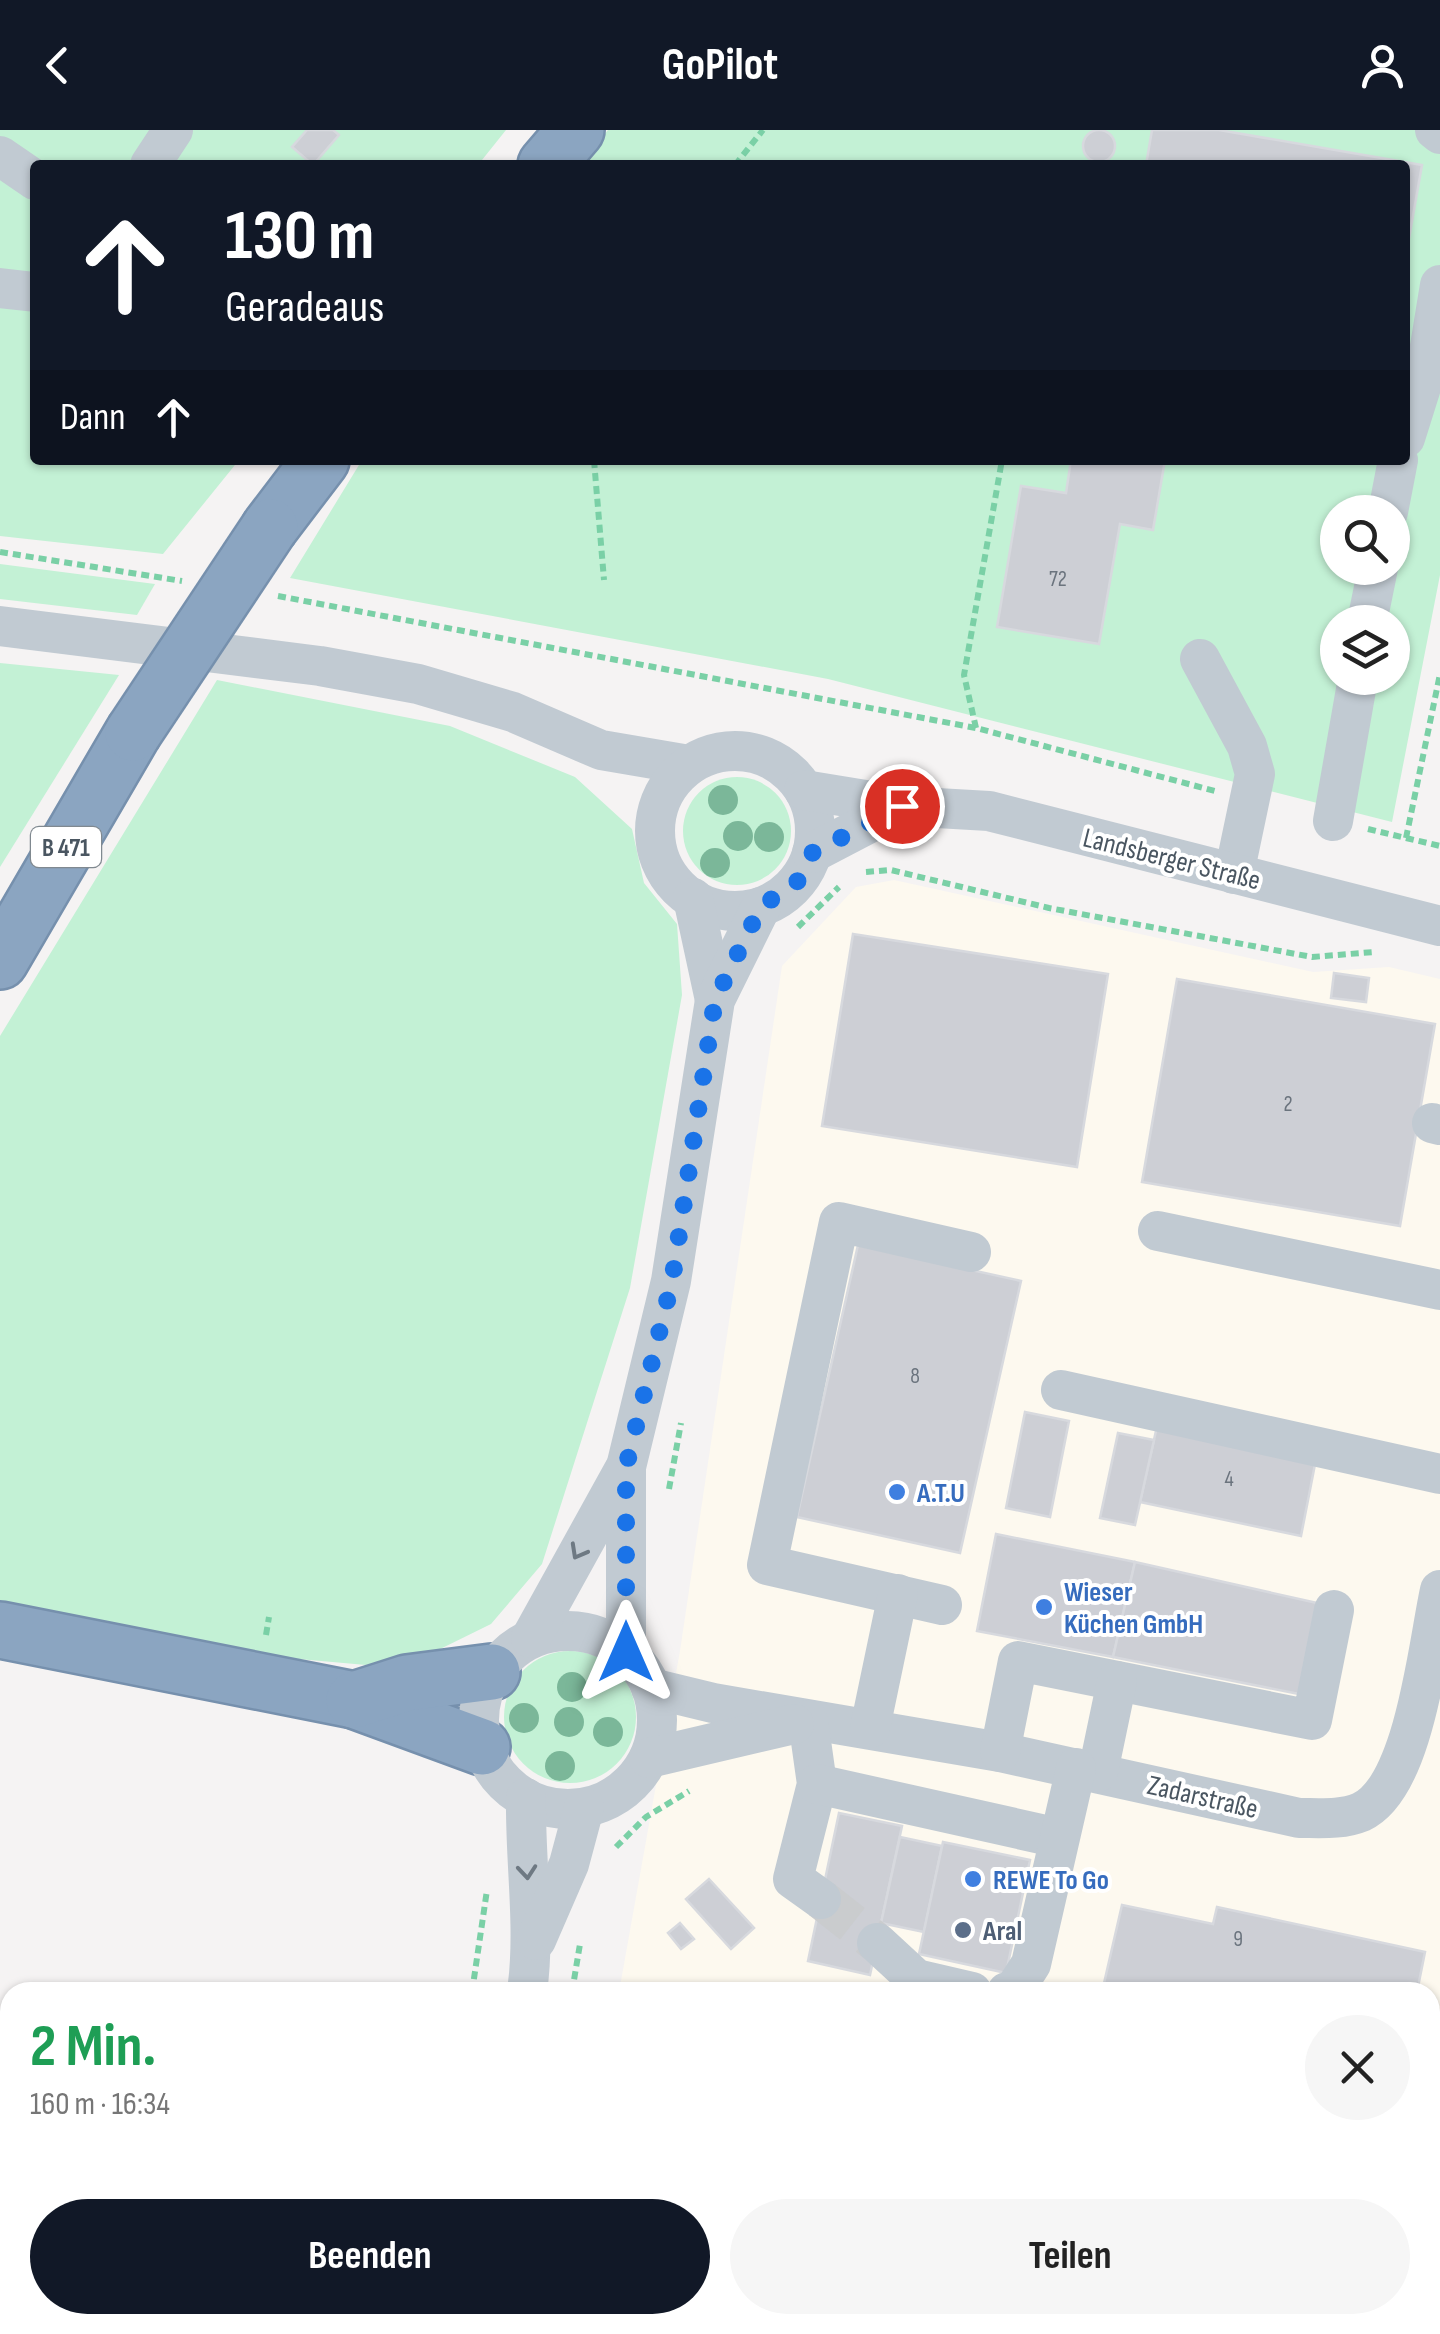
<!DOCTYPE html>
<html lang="de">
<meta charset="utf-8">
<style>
:root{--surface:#fff;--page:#f6f6f6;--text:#222;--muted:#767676;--accent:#111827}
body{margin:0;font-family:"Sofia Sans Condensed",sans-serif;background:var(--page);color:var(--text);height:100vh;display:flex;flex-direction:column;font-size:38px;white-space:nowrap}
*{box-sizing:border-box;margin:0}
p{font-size:32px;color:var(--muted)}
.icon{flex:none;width:55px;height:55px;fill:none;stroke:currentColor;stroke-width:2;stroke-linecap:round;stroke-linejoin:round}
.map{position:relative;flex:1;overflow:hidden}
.details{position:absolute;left:0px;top:1852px;width:1440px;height:352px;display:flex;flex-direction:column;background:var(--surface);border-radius:30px 30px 0 0;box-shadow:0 2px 8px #0004}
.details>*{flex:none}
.hud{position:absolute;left:30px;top:30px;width:1380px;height:305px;border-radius:10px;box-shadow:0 2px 8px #0004;background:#111827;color:#fff;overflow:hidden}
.buttons{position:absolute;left:1320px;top:365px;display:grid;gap:20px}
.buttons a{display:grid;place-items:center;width:90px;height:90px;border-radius:50%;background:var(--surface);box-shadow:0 2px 8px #0004;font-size:50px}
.pin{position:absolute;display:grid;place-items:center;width:85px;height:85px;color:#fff;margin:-42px;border:5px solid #fff;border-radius:50%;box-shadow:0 2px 10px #0007}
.me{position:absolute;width:110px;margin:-55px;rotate:0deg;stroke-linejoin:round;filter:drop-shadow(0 0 8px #0008)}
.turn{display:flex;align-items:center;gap:35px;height:210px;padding:0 30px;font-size:45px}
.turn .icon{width:130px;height:130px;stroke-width:2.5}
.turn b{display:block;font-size:70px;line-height:85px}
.then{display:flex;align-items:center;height:95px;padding:0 30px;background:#0003;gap:20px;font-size:38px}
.round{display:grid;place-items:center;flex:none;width:105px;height:105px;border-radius:52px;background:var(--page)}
.headline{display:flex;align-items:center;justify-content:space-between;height:170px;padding:0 30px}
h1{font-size:60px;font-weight:700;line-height:75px;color:#1e9e55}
.action{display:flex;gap:20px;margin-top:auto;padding:20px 30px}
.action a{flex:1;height:115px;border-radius:60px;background:var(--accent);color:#fff;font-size:40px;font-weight:700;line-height:115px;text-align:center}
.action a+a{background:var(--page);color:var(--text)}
header{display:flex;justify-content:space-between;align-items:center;height:130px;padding:0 30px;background:var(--accent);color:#fff;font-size:45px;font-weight:700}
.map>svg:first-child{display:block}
.commercial{fill:#fdf9ef}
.green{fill:#c3f1d5;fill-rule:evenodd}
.building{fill:#cdcfd5;stroke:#d7d9de;stroke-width:2.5}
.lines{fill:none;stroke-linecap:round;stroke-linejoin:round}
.minor-tunnel{stroke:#caccce;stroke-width:40;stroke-dasharray:40 20;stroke-linecap:butt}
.highway-casing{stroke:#7690ad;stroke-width:60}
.path{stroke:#7ad0a6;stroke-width:6;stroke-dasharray:8 5;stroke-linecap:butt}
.minor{stroke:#c1cad2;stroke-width:40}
.highway{stroke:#8ba5c1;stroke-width:55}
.highway-bridge-casing{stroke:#7690ad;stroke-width:60;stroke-linecap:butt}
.highway-bridge{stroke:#8ba5c1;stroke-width:55}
.tree{fill:#7bb799}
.oneway{stroke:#6e7983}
.route{stroke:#1a73e8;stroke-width:18;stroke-dasharray:0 32.4}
.shop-dot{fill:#3f7fe0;stroke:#fff;stroke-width:4}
.service-dot{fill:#5c6f8a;stroke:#fff;stroke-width:4}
.labels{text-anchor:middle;stroke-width:8;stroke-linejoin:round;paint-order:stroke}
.number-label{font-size:22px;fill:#6b747e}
.shield{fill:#fff;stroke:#808990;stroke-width:2.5}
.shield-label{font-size:25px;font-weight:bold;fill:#4a5661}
.street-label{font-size:28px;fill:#4a5661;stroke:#fff}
.shop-label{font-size:28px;font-weight:bold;fill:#366cbe;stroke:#fff;text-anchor:start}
.service-label{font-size:28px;font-weight:bold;fill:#4e5e75;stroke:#fff;text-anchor:start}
</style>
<header><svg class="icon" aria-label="back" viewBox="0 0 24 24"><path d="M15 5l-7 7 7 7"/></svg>GoPilot<svg class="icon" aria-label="person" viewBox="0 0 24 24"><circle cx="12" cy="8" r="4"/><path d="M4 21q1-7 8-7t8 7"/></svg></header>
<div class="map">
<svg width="1440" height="2204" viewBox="0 0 1440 2204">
<rect width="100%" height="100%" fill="#f5f3f3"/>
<path class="commercial" d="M894 750 1313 842 1389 837 1440 849V2204H558L559 2195H1430V1862H619L680 1521 782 836 856 757Z"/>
<g class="green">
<path d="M0 0H506L478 35H35V330H239L163 424 0 406Z"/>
<path d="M608 0H1440V445L1392 692 828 549 290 448 362 330H1405V35H580ZM1338 382H1392V438H1338ZM1338 492H1392V548H1338Z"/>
<path d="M0 434 155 454 137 485 0 469Z"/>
<path d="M0 533 119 545 0 737Z"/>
<path d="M217 550 450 596 575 647 632 699 644 753 677 794 682 865 630 1158 542 1434 491 1494 428 1525 366 1535 265 1526 0 1476V906Z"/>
<circle cx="737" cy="701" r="54"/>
<circle cx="570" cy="1587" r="66"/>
</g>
<g class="building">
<circle cx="1099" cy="16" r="16"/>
<path d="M307 0H333L339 5 313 35 292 17Z"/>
<path d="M1152 0H1219L1422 35 1405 131V35H1146Z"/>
<path d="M1165 330 1153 400 1120 394 1099 514 997 497 1021 356 1066 363 1071 330Z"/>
<path d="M853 804 1108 844 1077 1037 822 996Z"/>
<path d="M1334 843 1369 848 1366 872 1331 868Z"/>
<path d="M1177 849 1435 894 1400 1096 1142 1052Z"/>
<path d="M858 1115 1021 1151 960 1423 797 1387Z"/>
<path d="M1025 1282 1069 1291 1050 1387 1006 1378Z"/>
<path d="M1158 1292 1317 1324 1301 1406 1140 1372Z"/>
<path d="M1118 1303 1154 1310 1135 1395 1100 1388Z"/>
<path d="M996 1404 1135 1432 1113 1527 977 1501Z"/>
<path d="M1135 1432 1317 1473 1299 1564 1113 1527Z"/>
<path d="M839 1683 902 1696 870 1845 808 1831Z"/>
<path d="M900 1707 942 1716 924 1802 881 1793Z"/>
<path d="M943 1712 1030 1730 1006 1843 919 1824Z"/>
<path d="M709 1749 754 1798 731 1819 686 1769Z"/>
<path d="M1122 1775 1213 1794 1217 1777 1425 1822 1417 1862H1102Z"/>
<path d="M680 1793 694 1809 681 1819 668 1803Z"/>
<path d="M1430 2092 1440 2094V2204H1310L1312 2195H1430Z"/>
</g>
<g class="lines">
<path class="minor-tunnel" d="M821 1769 877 1813"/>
<g class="highway-casing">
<g id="highway">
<path d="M546 35 576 0"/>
<path d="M270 397 321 330"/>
<path d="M0 831 133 603"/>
<path d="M0 1500 354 1570 482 1617"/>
<path d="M354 1570 407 1553 492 1542"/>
</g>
</g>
<g class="path">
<path d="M735 35 763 0"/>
<path d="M594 330 604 450"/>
<path d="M0 422 182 451"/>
<path d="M278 466 976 598 1215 661"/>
<path d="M976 598 964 545 1002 330"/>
<path d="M1368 699 1440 716"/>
<path d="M1406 708 1440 544"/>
<path d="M866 742 891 740 1049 778 1312 827 1374 822"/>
<path d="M798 797 839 757"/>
<path d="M669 1359 681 1293"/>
<path d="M266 1505 269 1487"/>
<path d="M616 1717 646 1687 689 1661"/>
<path d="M472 1862 487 1760"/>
<path d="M572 1862 580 1814"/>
<path d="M425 2204 426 2195"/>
<path d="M527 2204 528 2195"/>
</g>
<g class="minor">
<path d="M1435 0 1440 4"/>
<path d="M0 26 35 50"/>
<path d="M150 35 173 0"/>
<path d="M0 158 35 162"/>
<path d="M1405 308 1426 241 1440 155"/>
<path d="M1388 382 1398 330"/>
<path d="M1367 492 1378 438"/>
<path d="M0 496 320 536 418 554 513 582 601 620 689 635"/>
<path d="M1200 529 1247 616 1255 644 1234 744"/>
<circle cx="735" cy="701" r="80"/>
<path d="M804 660 902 676 989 681 1440 796"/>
<path d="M1333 691 1358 548"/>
<path d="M812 723 902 676"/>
<path d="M693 768 715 870"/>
<path d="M1432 993 1440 995"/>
<path d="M1158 1101 1440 1160"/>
<path d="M1061 1260 1440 1344"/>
<path d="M942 1475 767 1435 839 1092 971 1122"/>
<circle cx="568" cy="1590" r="89"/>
<path d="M531 1508 624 1340"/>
<path d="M626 1522V1337L671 1151 715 870 761 777"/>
<path d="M651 1558 713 1573 1000 1622 1299 1688C1320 1688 1342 1690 1361 1682 1415 1657 1428 1514 1440 1460"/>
<path d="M808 1590 817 1654 793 1749 821 1769"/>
<path d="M870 1598 898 1464"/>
<path d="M1000 1622 1018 1531 1312 1590 1334 1480"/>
<path d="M649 1628 794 1594"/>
<path d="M1098 1642 1117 1551"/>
<path d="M817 1654 1059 1708"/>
<path d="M526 1668C525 1734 536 1798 527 1862"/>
<path d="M536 1810 569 1734 584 1678"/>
<path d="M877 1813 916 1849 972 1862"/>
<path d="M1007 1862H1013L1031 1834 1076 1638"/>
<path d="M478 2204 479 2195"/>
<path d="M912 2204 914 2195"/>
</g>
<use href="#highway" class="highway"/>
<g class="highway-bridge-casing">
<path id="highway-bridge" d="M133 603 270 397"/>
</g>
<use href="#highway-bridge" class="highway-bridge"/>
</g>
<g class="tree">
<circle cx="723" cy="670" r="15"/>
<circle cx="738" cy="706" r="15"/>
<circle cx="769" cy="707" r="15"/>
<circle cx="715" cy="733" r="15"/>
<circle cx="572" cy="1557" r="15"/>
<circle cx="524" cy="1588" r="15"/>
<circle cx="569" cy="1592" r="15"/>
<circle cx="608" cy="1602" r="15"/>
<circle cx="560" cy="1636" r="15"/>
</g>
<defs><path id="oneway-chevron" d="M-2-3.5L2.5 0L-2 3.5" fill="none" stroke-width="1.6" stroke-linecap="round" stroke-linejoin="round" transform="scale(2.5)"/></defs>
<g class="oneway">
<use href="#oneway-chevron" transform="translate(578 1422) rotate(119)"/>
<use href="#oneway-chevron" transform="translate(527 1742) rotate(85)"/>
</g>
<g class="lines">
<path class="route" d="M626 1522V1337L672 1151 715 870 761 776 796 754 812 723 902 676"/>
</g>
<g class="shop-dot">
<circle cx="897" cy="1362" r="10"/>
<circle cx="1044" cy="1477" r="10"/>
<circle cx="973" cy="1749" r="10"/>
</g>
<circle class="service-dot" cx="963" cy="1800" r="10"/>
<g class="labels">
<g class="number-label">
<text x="1058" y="456">72</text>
<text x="1288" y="981">2</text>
<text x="915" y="1253">8</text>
<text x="1229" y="1356">4</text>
<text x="1238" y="1816">9</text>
</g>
<rect class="shield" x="31" y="697" width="70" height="40" rx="8"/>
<g class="shield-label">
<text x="66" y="726">B 471</text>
</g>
<g class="street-label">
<text transform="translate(1172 728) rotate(14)" y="10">Landsberger Straße</text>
<text transform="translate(1203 1666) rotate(13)" y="10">Zadarstraße</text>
</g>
<g class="shop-label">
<text x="917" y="1372">A.T.U</text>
<text x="1064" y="1471">Wieser<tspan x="1064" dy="32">Küchen GmbH</tspan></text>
<text x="993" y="1759">REWE To Go</text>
</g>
<g class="service-label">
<text x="983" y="1810">Aral</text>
</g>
</g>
</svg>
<div class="buttons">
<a><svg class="icon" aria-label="search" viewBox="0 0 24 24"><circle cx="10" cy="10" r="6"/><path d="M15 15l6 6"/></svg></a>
<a><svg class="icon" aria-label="layers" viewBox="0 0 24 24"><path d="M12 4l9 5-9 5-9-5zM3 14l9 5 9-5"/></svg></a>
</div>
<div class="pin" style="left:902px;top:676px;background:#d93025"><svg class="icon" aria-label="arrive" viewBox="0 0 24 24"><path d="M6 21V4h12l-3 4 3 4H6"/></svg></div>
<svg class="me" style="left:626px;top:1522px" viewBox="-20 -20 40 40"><path d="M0-17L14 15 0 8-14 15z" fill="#1a73e8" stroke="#fff" stroke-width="4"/></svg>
<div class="hud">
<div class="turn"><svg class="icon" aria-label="ahead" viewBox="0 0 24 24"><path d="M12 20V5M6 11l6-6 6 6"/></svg><div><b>130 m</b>Geradeaus</div></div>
<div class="then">Dann<svg class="icon" aria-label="ahead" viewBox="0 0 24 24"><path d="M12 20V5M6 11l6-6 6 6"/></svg></div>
</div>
<section class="details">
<div class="headline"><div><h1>2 Min.</h1><p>160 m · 16:34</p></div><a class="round"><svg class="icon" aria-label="close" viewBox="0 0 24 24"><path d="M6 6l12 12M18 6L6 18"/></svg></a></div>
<div class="action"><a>Beenden</a><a>Teilen</a></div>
</section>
</div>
